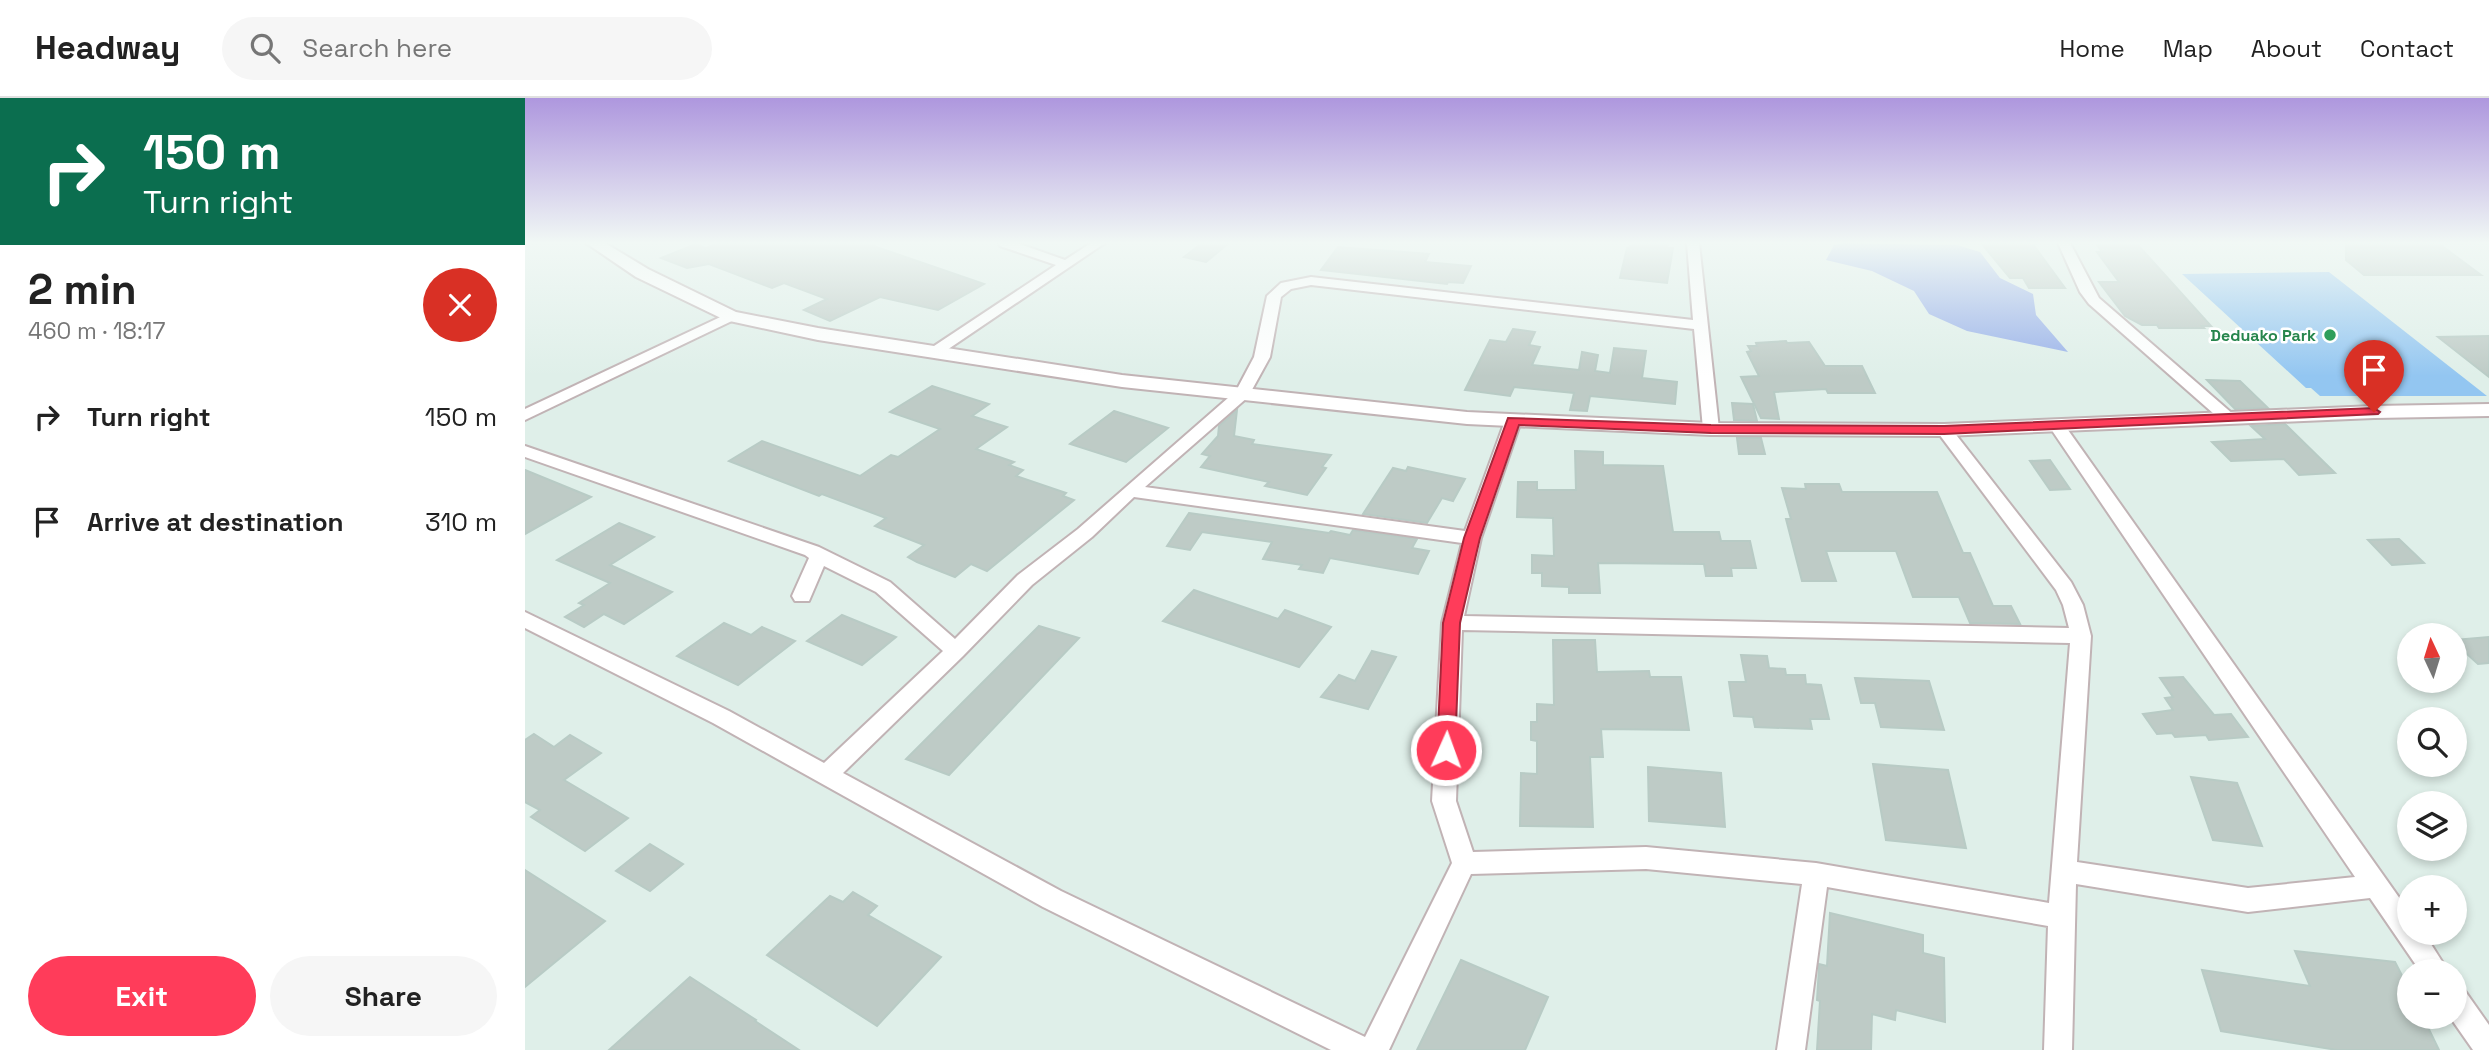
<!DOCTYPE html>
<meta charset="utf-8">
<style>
:root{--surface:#fff;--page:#f6f6f6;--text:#222;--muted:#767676;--line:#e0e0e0;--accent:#ff3c5a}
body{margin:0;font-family:"Space Grotesk",sans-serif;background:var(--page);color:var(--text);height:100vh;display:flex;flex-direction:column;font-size:26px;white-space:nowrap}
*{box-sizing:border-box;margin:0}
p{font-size:23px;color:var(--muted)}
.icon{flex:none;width:38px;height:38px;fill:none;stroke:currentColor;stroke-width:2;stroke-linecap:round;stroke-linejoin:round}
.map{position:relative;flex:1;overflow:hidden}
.drawer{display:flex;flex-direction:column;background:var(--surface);width:525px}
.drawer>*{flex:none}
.hud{background:#0b6e4f;color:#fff;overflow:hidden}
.needle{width:46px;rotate:356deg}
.tools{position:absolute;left:1872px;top:525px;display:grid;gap:14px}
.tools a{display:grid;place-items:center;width:70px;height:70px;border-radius:50%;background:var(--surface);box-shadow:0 4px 10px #0003;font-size:35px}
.pin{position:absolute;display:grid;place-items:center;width:60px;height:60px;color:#fff;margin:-72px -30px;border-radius:50% 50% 50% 0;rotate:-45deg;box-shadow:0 0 7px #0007}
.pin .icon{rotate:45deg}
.me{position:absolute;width:77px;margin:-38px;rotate:2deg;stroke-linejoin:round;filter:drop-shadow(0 0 5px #0008)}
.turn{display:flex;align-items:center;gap:24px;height:147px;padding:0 28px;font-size:32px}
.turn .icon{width:91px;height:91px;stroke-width:2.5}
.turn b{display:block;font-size:49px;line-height:60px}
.round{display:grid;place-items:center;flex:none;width:74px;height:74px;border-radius:37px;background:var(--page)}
.head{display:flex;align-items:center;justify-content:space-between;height:119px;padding:0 28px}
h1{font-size:42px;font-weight:700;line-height:52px}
.action{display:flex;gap:14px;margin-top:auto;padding:14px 28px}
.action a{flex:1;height:80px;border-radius:42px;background:var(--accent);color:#fff;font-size:28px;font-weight:700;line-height:80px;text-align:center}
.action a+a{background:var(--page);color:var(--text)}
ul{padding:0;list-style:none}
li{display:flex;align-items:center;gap:21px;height:105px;padding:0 28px}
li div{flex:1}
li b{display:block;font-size:26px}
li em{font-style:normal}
header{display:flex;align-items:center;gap:42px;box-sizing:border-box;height:98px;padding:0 35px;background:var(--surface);border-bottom:2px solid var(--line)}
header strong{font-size:33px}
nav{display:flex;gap:38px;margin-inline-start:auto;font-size:24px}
.search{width:490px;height:63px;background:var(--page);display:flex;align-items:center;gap:18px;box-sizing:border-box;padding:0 24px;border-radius:38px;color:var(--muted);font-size:26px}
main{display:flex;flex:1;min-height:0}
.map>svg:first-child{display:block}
.green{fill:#98b1e9}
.pitch{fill:#93c6f1}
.building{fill:#becbc6;stroke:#b8cbc5;stroke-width:2}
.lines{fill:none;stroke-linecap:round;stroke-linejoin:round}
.minor-casing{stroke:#c1b3b5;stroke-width:4}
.tertiary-casing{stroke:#c1b3b5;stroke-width:4}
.minor{fill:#fff;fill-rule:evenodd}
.tertiary{fill:#fff;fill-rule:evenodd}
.route{fill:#ff3c5a;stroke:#a6273a;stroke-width:2}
.leisure-dot{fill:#2e9e5b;stroke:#fff;stroke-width:2.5}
.labels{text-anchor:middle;stroke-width:5;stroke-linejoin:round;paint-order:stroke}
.far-leisure-label{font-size:16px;font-weight:bold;fill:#27864d;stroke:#fff;text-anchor:end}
</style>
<header>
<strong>Headway</strong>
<div class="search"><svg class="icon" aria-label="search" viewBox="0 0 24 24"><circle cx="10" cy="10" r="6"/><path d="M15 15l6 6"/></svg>Search here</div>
<nav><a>Home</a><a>Map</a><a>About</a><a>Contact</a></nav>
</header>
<main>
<section class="drawer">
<div class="hud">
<div class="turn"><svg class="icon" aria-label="right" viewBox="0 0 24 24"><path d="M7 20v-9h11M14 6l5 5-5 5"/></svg><div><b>150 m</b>Turn right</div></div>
</div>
<div class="head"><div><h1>2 min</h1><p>460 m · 18:17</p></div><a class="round" style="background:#d93025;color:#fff"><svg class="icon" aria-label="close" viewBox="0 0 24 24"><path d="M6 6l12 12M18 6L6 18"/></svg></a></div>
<ul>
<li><svg class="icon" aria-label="right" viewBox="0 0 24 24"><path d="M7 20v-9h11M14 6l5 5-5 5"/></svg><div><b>Turn right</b></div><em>150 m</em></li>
<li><svg class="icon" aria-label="arrive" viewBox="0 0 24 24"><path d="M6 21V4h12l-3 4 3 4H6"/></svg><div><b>Arrive at destination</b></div><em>310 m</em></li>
</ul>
<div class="action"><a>Exit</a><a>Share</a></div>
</section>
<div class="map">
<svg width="1964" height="952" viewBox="0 0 1964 952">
<rect width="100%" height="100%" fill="#dfefe9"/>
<path class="green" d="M1318 145 1432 147 1455 154 1475 180 1508 196 1511 217 1543 254 1442 233 1404 216 1389 193 1347 173 1301 162 1309 147Z"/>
<path class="pitch" d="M1804 174 1962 298H1795L1786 290H1781L1657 176Z"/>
<g class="building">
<path d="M194 145H340L459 186 413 212 355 199 305 223 279 212 302 201 259 185 247 190 184 166 162 170 136 160 171 146 181 150Z"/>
<path d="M677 145H704L681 164 659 159Z"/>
<path d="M1113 145 1143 146 1142 150H1148L1142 185 1095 180 1102 150Z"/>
<path d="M1456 145H1507L1540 190H1504L1498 180H1485Z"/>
<path d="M1821 145H1913L1956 177H1839L1821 162Z"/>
<path d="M1572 147H1613L1686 228H1677L1679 230H1634L1632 227H1617L1600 218 1574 184H1594L1572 154H1577Z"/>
<path d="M813 149 904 156 900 164 946 168 938 185 923 184 922 186 796 172Z"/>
<path d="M988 231 1010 234 1004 247 1015 249 1007 267 1054 272 1057 254 1073 257 1070 273 1085 275 1089 250 1121 253 1117 280 1152 284 1150 306 1065 298 1062 313 1045 312 1049 295 989 289 985 298 940 292 965 242 981 244Z"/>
<path d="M1964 238V279L1913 239Z"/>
<path d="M1261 243 1262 245 1284 244 1300 268H1337L1350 295H1303L1301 291 1249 294 1254 321 1236 320 1216 279 1234 278 1222 254 1226 253 1223 248H1232L1231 245Z"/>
<path d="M1682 282 1715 283 1743 310 1710 311Z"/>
<path d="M407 288 464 306 447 318 482 329 451 351 489 364 484 367 498 372 491 378 541 395 538 398 549 402 462 473 446 466 430 479 392 464 383 459 399 447 350 428 361 420 297 396 294 398 204 363 237 343 335 378 366 357 373 359 415 331 365 314Z"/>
<path d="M1207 305 1228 306 1232 323 1209 322Z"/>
<path d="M712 312 709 338 729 342 727 346 806 357 797 369 801 370 782 397 740 388 744 384 676 369 685 358 677 356 693 338 694 328Z"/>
<path d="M589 313 621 323 643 330 601 364 545 346Z"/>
<path d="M1760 326 1810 375 1774 377 1759 361 1706 363 1687 344 1740 341 1726 328Z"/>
<path d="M1212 340H1236L1240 356H1214Z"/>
<path d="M1050 353 1078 354V367L1138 368 1148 434H1194L1196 443H1225L1231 470H1206L1207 478H1181L1179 466 1073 465 1075 495H1044V489L1017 488V475H1007V457L1029 458 1028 420 992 419 993 384H1012V392H1051Z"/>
<path d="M1525 362 1545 391 1525 392 1505 363Z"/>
<path d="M883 369 940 381 928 403 917 400 902 425 838 416 868 370 881 373Z"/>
<path d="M0 372 66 399 0 436Z"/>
<path d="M1280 386H1314L1317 394H1412L1438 455H1445L1468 508H1486L1495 526 1445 525 1434 499H1388L1371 453H1301L1311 483H1277L1261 421H1266L1257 390 1281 391Z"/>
<path d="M664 415 804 435 806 433 825 437 828 432 892 441 887 450 904 453 893 476 805 460 798 475 774 471 777 467 738 461 747 444 677 434 665 452 642 448Z"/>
<path d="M94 425 129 439 85 467 147 494 99 526 79 516 59 529 40 519 59 507 54 505 85 485 32 462Z"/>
<path d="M1874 441 1899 465 1867 467 1843 442Z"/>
<path d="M669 492 753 521 760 512 806 529 774 569 638 523Z"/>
<path d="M317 517 371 539 337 567 282 543Z"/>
<path d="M199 525 226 537 237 529 270 543 213 587 152 558Z"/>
<path d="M514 528 554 540 424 677 381 661Z"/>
<path d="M1964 539V565L1953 566 1930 545V542Z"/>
<path d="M1028 542H1070L1072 574 1124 573 1125 579H1156L1164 632 1076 631 1078 659H1065L1068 729 995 728 996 675 1012 676V643L1006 642V624H1012V606L1029 607Z"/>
<path d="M847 553 871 559 843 611 796 599 814 577 830 583Z"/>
<path d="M1216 557 1242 558 1244 570 1260 571 1261 577H1280L1281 586 1296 587 1304 621H1285L1287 631 1230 629 1228 619 1209 618 1204 584H1221Z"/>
<path d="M1658 579 1689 617 1706 616 1723 639 1684 642 1681 637 1650 639 1647 635 1632 636 1618 616 1648 612 1640 600 1648 599 1635 580Z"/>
<path d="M1330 580 1404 583 1419 632 1356 629 1350 605H1336Z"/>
<path d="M9 636 29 649 45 637 76 655 39 682 103 720 60 753 6 719 15 712 0 704V642Z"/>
<path d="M1348 666 1423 672 1441 750 1361 742Z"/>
<path d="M1123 669 1196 675 1200 729 1124 723Z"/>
<path d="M1666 679 1712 685 1737 748 1688 742Z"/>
<path d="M125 746 158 766 125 793 91 773Z"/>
<path d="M0 772 80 823 0 889Z"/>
<path d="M328 794 352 808 343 817 416 859 352 928 242 857 305 798 318 804Z"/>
<path d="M1305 815 1398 837V855L1419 860 1420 924 1371 912 1370 922 1347 916 1346 952H1292L1295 903 1292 902 1294 870V866L1302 868Z"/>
<path d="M1770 853 1870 864 1885 893V919H1898L1914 952H1812L1696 933 1677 872 1785 888Z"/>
<path d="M936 862 1023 899 1000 952H892Z"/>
<path d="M165 879 231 922 230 923 274 952H84Z"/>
</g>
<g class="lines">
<g class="minor-casing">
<g id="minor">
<path d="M474 145H492L540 162 566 145H580L413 258H403L401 255 403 252 531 167 475 148Z"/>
<path d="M1162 145H1174L1194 331 1192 334H1180L1178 331 1169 231 786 187 766 191 756 199 745 259 723 299 620 389 940 433 980 323 988 318 996 323 956 440 939 518 1544 530 1538 507 1531 492 1411 332 1419 327 1425 329 1546 484 1558 507 1566 538 1552 764 1723 790 1830 779 1524 328 1532 323 1538 325 1885 815V835H1899L1923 873H1895L1845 800 1723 814 1551 786 1547 952H1519L1523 828 1302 789 1280 952H1252L1277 786 1121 771 946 776 864 952H806L518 809 188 625 0 530V514L204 613 299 665 418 553 351 494 299 468 284 503H270L267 498 284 460 280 457 0 359V348L294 449 365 484 430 541 493 477 553 431 711 293 729 259 742 198 756 185 786 179 1168 222ZM609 399 937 445 917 525 907 703 927 765 840 939 536 793 318 675 438 558 507 487 567 439ZM937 532 1545 545 1524 805 1291 765 1121 749 948 754 931 703Z"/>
<path d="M1533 145H1545L1574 200 1709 317 1711 320 1709 323H1697L1564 206 1555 194Z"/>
<path d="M206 214 213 218 211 221 0 322V311Z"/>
<path d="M1930 889 1940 893 1964 927V952H1948L1925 919H1930Z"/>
</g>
</g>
<g class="tertiary-casing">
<path id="tertiary" d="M61 145H80L123 171 211 214 293 230 597 277 942 314 1186 325 1419 326 1849 308 1964 306V318L1849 320 1419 338 1186 337 942 326 597 289 293 242 200 222 111 179Z"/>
</g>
<use href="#minor" class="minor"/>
<use href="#tertiary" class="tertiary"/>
</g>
<linearGradient id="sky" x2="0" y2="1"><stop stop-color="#ae97de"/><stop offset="0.52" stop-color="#f1f8f5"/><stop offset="1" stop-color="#f1f8f5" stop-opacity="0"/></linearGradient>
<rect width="1964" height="278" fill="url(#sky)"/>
<path class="route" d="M1849 310 1855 314 1853 316 1419 336 1186 335 994 327 955 440 935 525 930 652 928 657 921 660 914 657 912 652 918 525 939 440 983 320 1186 327 1419 328Z"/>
<circle class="leisure-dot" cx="1805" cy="237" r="7"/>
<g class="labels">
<g class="far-leisure-label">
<text x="1791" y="243">Deduako Park</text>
</g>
</g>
</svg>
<div class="tools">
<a><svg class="needle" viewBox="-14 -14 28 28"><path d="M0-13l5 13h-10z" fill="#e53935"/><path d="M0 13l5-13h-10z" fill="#767676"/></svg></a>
<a><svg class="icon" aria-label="search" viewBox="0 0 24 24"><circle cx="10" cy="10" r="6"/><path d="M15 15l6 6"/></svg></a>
<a><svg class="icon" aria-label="layers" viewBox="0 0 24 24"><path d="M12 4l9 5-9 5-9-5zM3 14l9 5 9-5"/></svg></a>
<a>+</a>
<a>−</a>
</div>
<div class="pin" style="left:1849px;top:314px;background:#d93025"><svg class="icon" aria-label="arrive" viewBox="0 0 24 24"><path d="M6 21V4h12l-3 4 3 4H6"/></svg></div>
<svg class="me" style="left:921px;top:652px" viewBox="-20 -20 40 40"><circle r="17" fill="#ff3c5a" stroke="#fff" stroke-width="3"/><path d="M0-11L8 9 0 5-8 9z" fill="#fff"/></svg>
</div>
</main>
